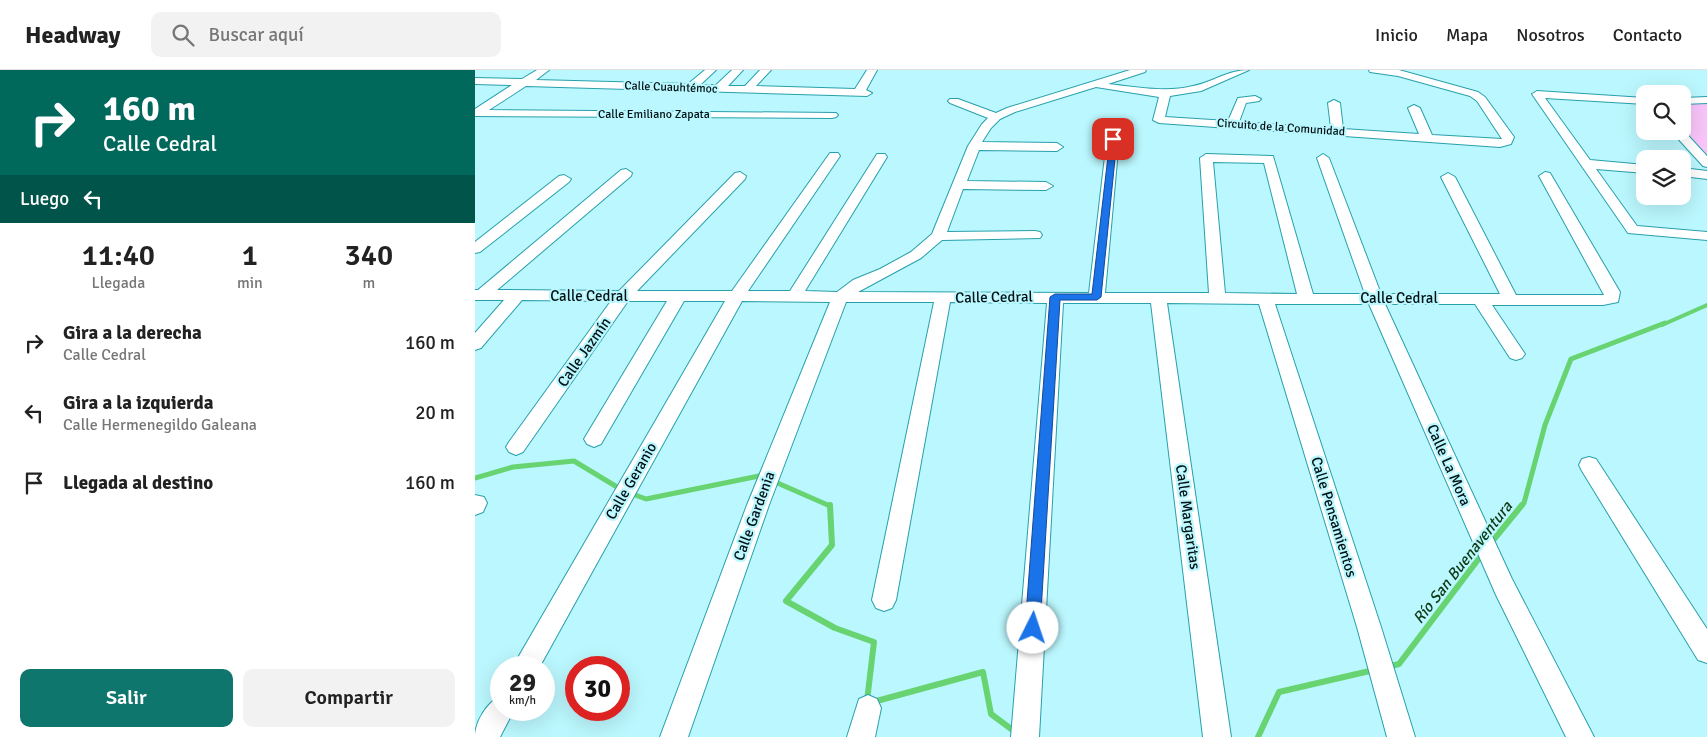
<!DOCTYPE html>
<html lang="es">
<meta charset="utf-8">
<style>
:root{--surface:#fff;--page:#f2f2f2;--text:#222;--muted:#767676;--line:#e0e0e0;--accent:#0f766e}
body{margin:0;font-family:Signika,sans-serif;background:var(--page);color:var(--text);height:100vh;display:flex;flex-direction:column;font-size:19px;white-space:nowrap}
*{box-sizing:border-box;margin:0}
p{font-size:16px;color:var(--muted)}
.icon{flex:none;width:28px;height:28px;fill:none;stroke:currentColor;stroke-width:2;stroke-linecap:round;stroke-linejoin:round}
.map{position:relative;flex:1;overflow:hidden}
.drawer{display:flex;flex-direction:column;background:var(--surface);width:475px}
.drawer>*{flex:none}
.hud{background:#00695c;color:#fff;overflow:hidden}
.controls{position:absolute;left:1161px;top:15px;display:grid;gap:10px}
.controls a{display:grid;place-items:center;width:55px;height:55px;border-radius:10px;background:var(--surface);box-shadow:0 5px 20px #0002;font-size:25px}
.speed{position:absolute;left:15px;top:586px;display:flex;gap:10px;font-size:25px;font-weight:700;text-align:center}
.speed>*{display:grid;place-content:center;width:65px;height:65px;border-radius:50%;background:var(--surface);box-shadow:0 5px 20px #0002;line-height:1}
.speed small{font-size:12px;font-weight:400}
.speed .limit{border:8px solid #d22;background:#fff;color:#111}
.pin{position:absolute;display:grid;place-items:center;width:42px;height:42px;color:#fff;margin:-21px;border-radius:10px;box-shadow:0 2px 8px #0006}
.me{position:absolute;width:55px;margin:-28px;rotate:4deg;stroke-linejoin:round;filter:drop-shadow(0 0 4px #0008)}
.turn{display:flex;align-items:center;gap:18px;height:105px;padding:0 20px;font-size:22px}
.turn .icon{width:65px;height:65px;stroke-width:2.5}
.turn b{display:block;font-size:35px;line-height:42px}
.then{display:flex;align-items:center;height:48px;padding:0 20px;background:#0003;gap:10px;font-size:19px}
.eta{display:flex;justify-content:space-evenly;align-items:center;height:85px;text-align:center}
.eta b{font-size:30px;font-weight:600;line-height:35px}
.action{display:flex;gap:10px;margin-top:auto;padding:10px 20px}
.action a{flex:1;height:58px;border-radius:10px;background:var(--accent);color:#fff;font-size:20px;font-weight:600;line-height:58px;text-align:center}
.action a+a{background:var(--page);color:var(--text)}
ul{padding:0;list-style:none}
li{display:flex;align-items:center;gap:15px;height:70px;padding:0 20px}
li div{flex:1}
li b{display:block;font-size:19px}
li em{font-style:normal}
header{display:flex;align-items:center;gap:30px;box-sizing:border-box;height:70px;padding:0 25px;background:var(--surface);border-bottom:1px solid var(--line)}
header strong{font-size:24px}
nav{display:flex;gap:28px;margin-inline-start:auto;font-size:18px}
.search{width:350px;height:45px;background:var(--page);display:flex;align-items:center;gap:12px;box-sizing:border-box;padding:0 18px;border-radius:10px;color:var(--muted);font-size:19px}
main{display:flex;flex:1;min-height:0}
.map>svg:first-child{display:block}
.green{fill:#f8c4f9}
.lines{fill:none;stroke-linecap:round;stroke-linejoin:round}
.stream-far2{stroke:#67d371;stroke-width:4}
.stream-far1{stroke:#67d371;stroke-width:5}
.stream{stroke:#67d371;stroke-width:6}
.minor-casing{stroke:#27a0ac;stroke-width:2}
.minor{fill:#fff;fill-rule:evenodd}
.route{fill:#1a73e8;stroke:#114b97}
.labels{text-anchor:middle;stroke-width:4.5;stroke-linejoin:round;paint-order:stroke}
.far-street-label{font-size:12px;fill:#001114;stroke:#bbf7fe}
.street-label{font-size:15px;fill:#001114;stroke:#bbf7fe}
.water-label{font-size:16px;font-style:italic;fill:#0e3a14;stroke:#bbf7fe}
</style>
<header>
<strong>Headway</strong>
<div class="search"><svg class="icon" aria-label="search" viewBox="0 0 24 24"><circle cx="10" cy="10" r="6"/><path d="M15 15l6 6"/></svg>Buscar aquí</div>
<nav><a>Inicio</a><a>Mapa</a><a>Nosotros</a><a>Contacto</a></nav>
</header>
<main>
<section class="drawer">
<div class="hud">
<div class="turn"><svg class="icon" aria-label="right" viewBox="0 0 24 24"><path d="M7 20v-9h11M14 6l5 5-5 5"/></svg><div><b>160 m</b>Calle Cedral</div></div>
<div class="then">Luego<svg class="icon" aria-label="left" viewBox="0 0 24 24"><path d="M17 20v-9H6M10 6l-5 5 5 5"/></svg></div>
</div>
<div class="eta">
<div><b>11:40</b><p>Llegada</p></div>
<div><b>1</b><p>min</p></div>
<div><b>340</b><p>m</p></div>
</div>
<ul>
<li><svg class="icon" aria-label="right" viewBox="0 0 24 24"><path d="M7 20v-9h11M14 6l5 5-5 5"/></svg><div><b>Gira a la derecha</b><p>Calle Cedral</p></div><em>160 m</em></li>
<li><svg class="icon" aria-label="left" viewBox="0 0 24 24"><path d="M17 20v-9H6M10 6l-5 5 5 5"/></svg><div><b>Gira a la izquierda</b><p>Calle Hermenegildo Galeana</p></div><em>20 m</em></li>
<li><svg class="icon" aria-label="arrive" viewBox="0 0 24 24"><path d="M6 21V4h12l-3 4 3 4H6"/></svg><div><b>Llegada al destino</b></div><em>160 m</em></li>
</ul>
<div class="action"><a>Salir</a><a>Compartir</a></div>
</section>
<div class="map">
<svg width="1232" height="667" viewBox="0 0 1232 667">
<rect width="100%" height="100%" fill="#bbf7fe"/>
<path class="green" d="M1208 33H1232V85L1208 59Z"/>
<g class="lines">
<path class="stream-far2" d="M1187 255 1232 235"/>
<g class="stream-far1">
<path d="M0 408 38 397 99 391 147 420"/>
<path d="M298 411 355 436"/>
<path d="M155 423 171 429 284 406 290 408"/>
<path d="M1046 436 1049 433 1070 355 1096 289 1190 253"/>
</g>
<g class="stream">
<path d="M355 435 357 475 311 531 360 558 399 572 392 631"/>
<path d="M1015 474 1047 435"/>
<path d="M912 597 924 594 1008 483"/>
<path d="M398 632 508 602 516 644 547 667"/>
<path d="M783 667 804 622 899 600"/>
</g>
<g class="minor-casing">
<g id="minor">
<path d="M62 0H74L61 10 213 14 230 0H241L225 15H241L257 0H268L253 16H270L285 0H296L281 16 380 19 392 0H402L391 20 397 23 392 26 51 16 14 40 361 43 363 45 361 47 357 48 0 46V39L37 15 0 14V8L47 9Z"/>
<path d="M655 0H671L670 2 633 14C662 17 690 23 718 16 739 12 752 0 774 0L726 21 695 26 690 47 753 51 763 28 780 26 786 29 784 31 771 33 764 52 856 58 853 33 859 30 865 33 868 59 944 64 933 38 939 35 945 38 957 65 1027 69 1002 31 995 26 923 6 895 2 894 0H924L1003 22 1010 27 1039 67 1036 74 1025 77 684 53 678 50 684 27 621 17 540 42 525 49 516 58 507 72 582 73 588 77 582 81 504 80 492 111 571 112 578 116 571 120 488 119 472 162 560 161 565 162 567 165 565 168 467 170 446 188 383 222 614 223 632 69 638 65 644 69 630 223H734L725 88 731 84 798 86 838 224H890L842 88 848 84 854 88 906 224H1025L966 107 973 103 980 107 1041 225H1129L1064 106 1070 102 1075 103 1145 222 1143 232 1128 235H1017L1050 284 1047 288 1041 290 1035 288 1000 234H910L1037 509 1119 667H1091L1021 525 894 234H800L906 557 940 667H912L882 557 784 234 692 233 756 667H728L676 233H588L564 667H536L572 233 475 232 421 530 417 538 409 541 401 538 397 530 459 232H371L294 435 213 667H185L272 435 355 232 267 231 64 598H37L250 231H209L126 374 119 377 112 374 109 369 192 231H153L48 382 41 385 34 382 31 377 34 372 136 231 47 230 6 278 0 280V263L29 230H0V220H3L146 100 151 99 157 103 156 106 22 220 144 221 260 103 265 102 271 106 270 109 162 221H257L355 83H363L365 86 273 221H315L402 84H410L412 87 330 221 362 222 378 210 405 199 436 182 457 164 493 76 507 54 513 48 475 33 473 31 475 29H483L521 43 532 38ZM738 92 789 93 822 224 750 223Z"/>
<path d="M1062 21 1170 28V34L1070 28 1115 90 1170 95V103L1121 99 1162 156 1232 162V170L1153 163 1057 24Z"/>
<path d="M1232 27V33L1208 34V28Z"/>
<path d="M1208 60 1232 86V97L1228 96 1196 61Z"/>
<path d="M1208 98 1232 101V109L1208 106Z"/>
<path d="M89 105 96 109 94 112 5 182 0 183V172L84 106Z"/>
<path d="M1114 387 1121 389 1232 559V593L1223 590 1107 401 1104 395 1107 389Z"/>
<path d="M0 425 9 427 12 433 8 442 0 445Z"/>
<path d="M393 625 402 629 406 638 400 667H372L384 629Z"/>
<path d="M26 626V640H39L25 667H0C0 652 12 632 26 626Z"/>
</g>
</g>
<use href="#minor" class="minor"/>
</g>
<path class="route" d="M638 67 642 69 626 227 622 230H585L565 558 563 563 558 565 552 563 550 558 575 227 580 224H617L635 69Z"/>
<g class="labels">
<g class="far-street-label">
<text transform="translate(196 17) rotate(2)" y="4">Calle Cuauhtémoc</text>
<text x="179" y="48">Calle Emiliano Zapata</text>
<text transform="translate(806 57) rotate(4)" y="4">Circuito de la Comunidad</text>
</g>
<g class="street-label">
<text x="114" y="231">Calle Cedral</text>
<text transform="translate(519 227) rotate(-1)" y="5">Calle Cedral</text>
<text x="924" y="233">Calle Cedral</text>
<text transform="translate(109 282) rotate(-55)" y="5">Calle Jazmín</text>
<text transform="translate(974 395) rotate(66)" y="5">Calle La Mora</text>
<text transform="translate(156 411) rotate(-60)" y="5">Calle Geranio</text>
<text transform="translate(279 446) rotate(-70)" y="5">Calle Gardenia</text>
<text transform="translate(713 447) rotate(82)" y="5">Calle Margaritas</text>
<text transform="translate(859 447) rotate(73)" y="5">Calle Pensamientos</text>
</g>
<g class="water-label">
<text transform="translate(987 492) rotate(-52)" y="6">Río San Buenaventura</text>
</g>
</g>
</svg>
<div class="controls">
<a><svg class="icon" aria-label="search" viewBox="0 0 24 24"><circle cx="10" cy="10" r="6"/><path d="M15 15l6 6"/></svg></a>
<a><svg class="icon" aria-label="layers" viewBox="0 0 24 24"><path d="M12 4l9 5-9 5-9-5zM3 14l9 5 9-5"/></svg></a>
</div>
<div class="speed"><div>29<small>km/h</small></div><div class="limit">30</div></div>
<div class="pin" style="left:638px;top:69px;background:#d93025"><svg class="icon" aria-label="arrive" viewBox="0 0 24 24"><path d="M6 21V4h12l-3 4 3 4H6"/></svg></div>
<svg class="me" style="left:558px;top:558px" viewBox="-20 -20 40 40"><circle r="19" fill="#fff"/><path d="M0-13L10 11 0 6-10 11z" fill="#1a73e8"/></svg>
</div>
</main>
